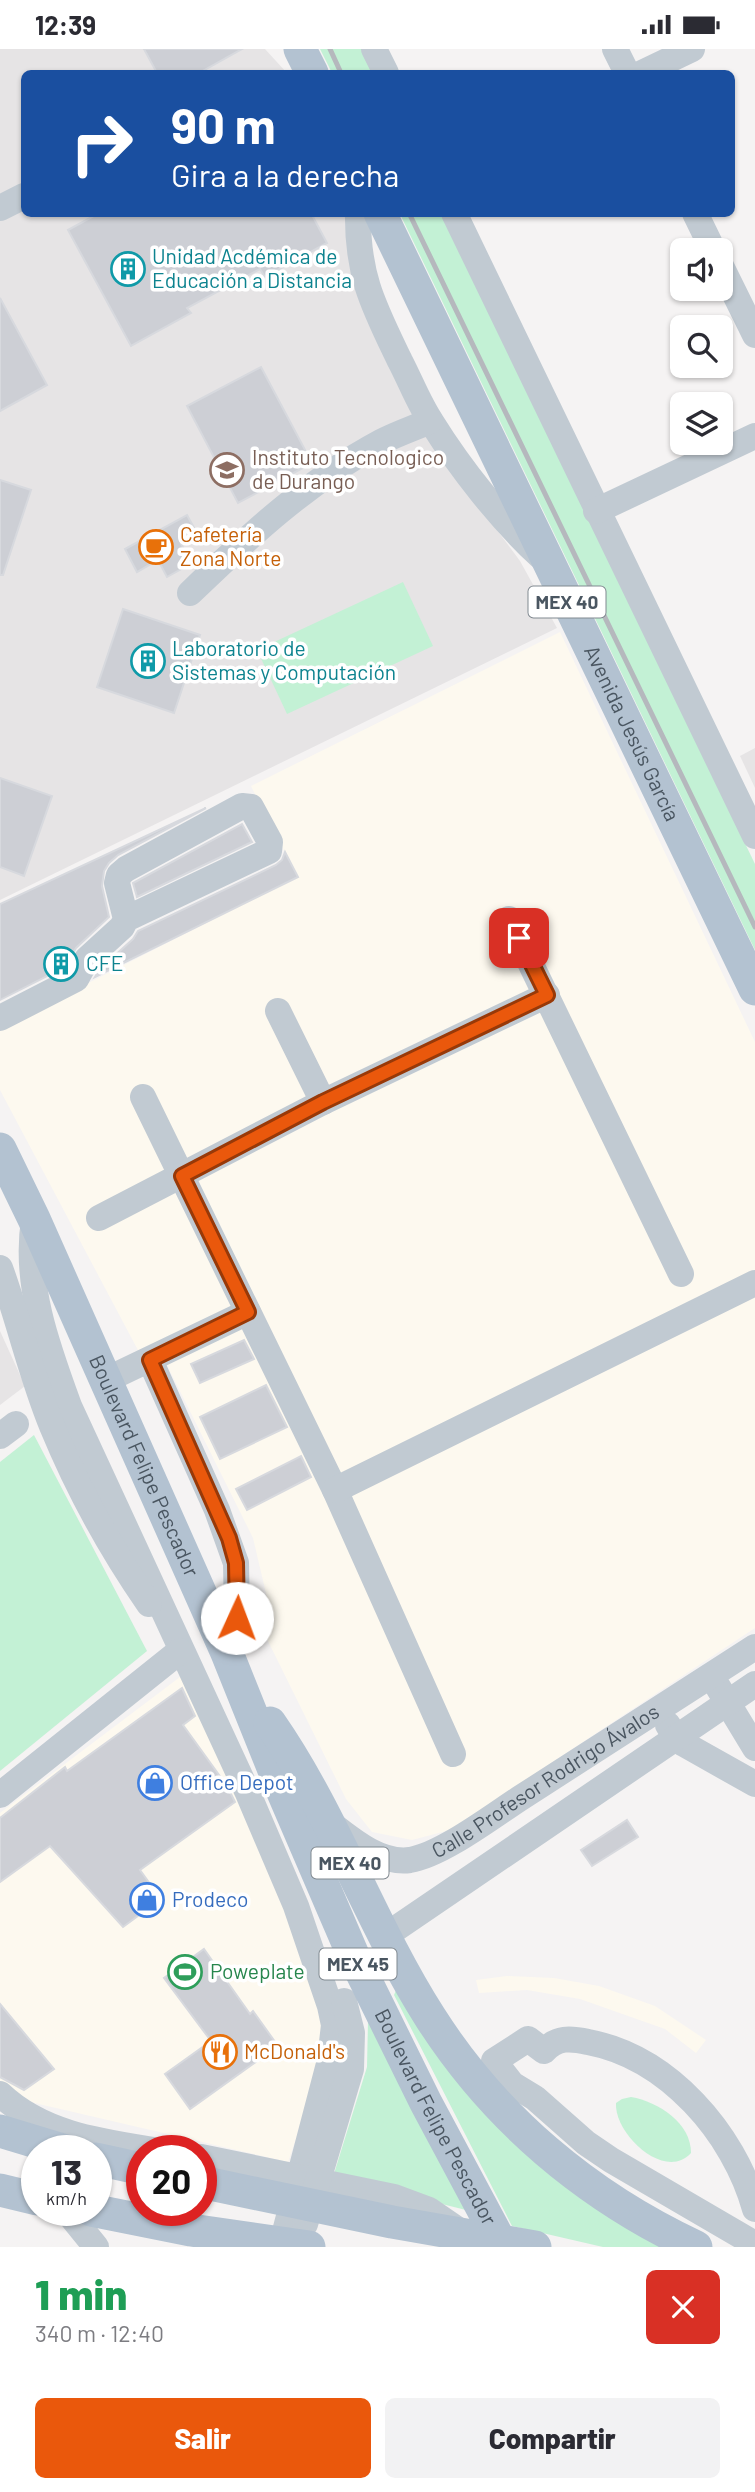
<!DOCTYPE html>
<html lang="es">
<meta charset="utf-8">
<style>
:root{--surface:#fff;--page:#f2f2f3;--text:#2b2b33;--muted:#7c7c81;--accent:#ea580c}
body{margin:0;font-family:Barlow,sans-serif;background:var(--page);color:var(--text);height:100vh;display:flex;flex-direction:column;font-size:26px;white-space:nowrap}
*{box-sizing:border-box;margin:0}
p{font-size:23px;color:var(--muted)}
.icon{flex:none;width:38px;height:38px;fill:none;stroke:currentColor;stroke-width:2;stroke-linecap:round;stroke-linejoin:round}
.map{position:relative;height:2198px;overflow:hidden}
.sheet{display:flex;flex-direction:column;background:var(--surface);flex:1}
.sheet>*{flex:none}
.hud{position:absolute;left:21px;top:21px;width:714px;height:147px;border-radius:10px;box-shadow:0 2px 5px #0004;background:#1a4fa0;color:#fff;overflow:hidden}
.tools{position:absolute;left:670px;top:189px;display:grid;gap:14px}
.tools a{display:grid;place-items:center;width:63px;height:63px;border-radius:10px;background:var(--surface);box-shadow:0 2px 5px #0004;font-size:35px}
.speed{position:absolute;left:21px;top:2086px;display:flex;gap:14px;font-size:35px;font-weight:700;text-align:center}
.speed>*{display:grid;place-content:center;width:91px;height:91px;border-radius:50%;background:var(--surface);box-shadow:0 2px 5px #0004;line-height:1}
.speed small{font-size:18px;font-weight:400}
.speed .limit{border:10px solid #d22;background:#fff;color:#111}
.pin{position:absolute;display:grid;place-items:center;width:60px;height:60px;color:#fff;margin:-30px;border-radius:14px;box-shadow:0 4px 10px #0006}
.me{position:absolute;width:77px;margin:-38px;rotate:2deg;stroke-linejoin:round;filter:drop-shadow(0 0 5px #0008)}
.turn{display:flex;align-items:center;gap:24px;height:147px;padding:0 35px;font-size:32px}
.turn .icon{width:91px;height:91px;stroke-width:2.5}
.turn b{display:block;font-size:49px;line-height:60px}
.round{display:grid;place-items:center;flex:none;width:74px;height:74px;border-radius:10px;background:var(--page)}
.summary{display:flex;align-items:center;justify-content:space-between;height:119px;padding:0 35px}
h1{font-size:42px;font-weight:800;line-height:52px;color:#1e9e55}
.cta{display:flex;gap:14px;margin-top:auto;padding:14px 35px}
.cta a{flex:1;height:80px;border-radius:10px;background:var(--accent);color:#fff;font-size:28px;font-weight:800;line-height:80px;text-align:center}
.cta a+a{background:var(--page);color:var(--text)}
.status{display:flex;justify-content:space-between;align-items:center;height:49px;padding:0 35px;background:var(--surface);direction:ltr}
.status svg{height:19px;fill:currentColor}
.map>svg:first-child{display:block}
.commercial{fill:#fdf9ef}
.education{fill:#e6e4e5}
.green{fill:#c3f1d5}
.building{fill:#cdcfd5;stroke:#d7d9de;stroke-width:2}
.lines{fill:none;stroke-linecap:round;stroke-linejoin:round}
.minor{stroke:#c1cad2;stroke-width:26}
.major{stroke:#b3c2d1;stroke-width:33}
.rail{stroke:#b5b8bd;stroke-width:5}
.route-casing{stroke:#983908;stroke-width:18}
.route{stroke:#ea580c;stroke-width:12}
.labels{text-anchor:middle;stroke-width:7;stroke-linejoin:round;paint-order:stroke}
.shield{fill:#fff;stroke:#808990;stroke-width:2}
.shield-label{font-size:19px;font-weight:bold;fill:#4a5661}
.culture-label{font-size:21px;fill:#0d838f;stroke:#fff;text-anchor:start}
.education-label{font-size:21px;fill:#785e54;stroke:#fff;text-anchor:start}
.food-label{font-size:21px;fill:#c56008;stroke:#fff;text-anchor:start}
.street-label{font-size:21px;fill:#4a5661;stroke:#fff}
.shop-label{font-size:21px;fill:#366cbe;stroke:#fff;text-anchor:start}
.leisure-label{font-size:21px;fill:#27864d;stroke:#fff;text-anchor:start}
</style>
<div class="status"><b>12:39</b><svg viewBox="0 0 49 12"><path d="M0 12V9h3v3zM5 12V6h3v6zM10 12V3h3v9zM15 12V0h3v12zM26 1h20v11H26zM47 4h2v5h-2z"/></svg></div>
<div class="map">
<svg width="755" height="2198" viewBox="0 0 755 2198">
<rect width="100%" height="100%" fill="#f5f3f3"/>
<g class="commercial">
<path d="M560 583 755 993V1579L450 1781 412 1791 372 1783 346 1750 266 1588 272 1570 253 1489 158 1298 140 1305 0 1041V979L297 828 251 737Z"/>
<path d="M184 1625 256 1783 328 1973 307 2058 288 2113 13 2049 0 2035V1764Z"/>
<path d="M507 1927 554 1929 599 1937 655 1957 706 1991 696 2004 665 1980 580 1950 527 1941 479 1944 476 1931Z"/>
</g>
<g class="education">
<path d="M0 0H265L287 24H24V164L350 165 365 256 497 481 520 512 557 579 0 851Z"/>
<path d="M755 699V739L740 707Z"/>
<path d="M0 1282 25 1337 0 1356Z"/>
</g>
<g class="green">
<path d="M320 0H361L373 24H332Z"/>
<path d="M400 165H441L755 815V901Z"/>
<path d="M403 533 433 597 287 665 257 601Z"/>
<path d="M34 1386 147 1602 0 1722V1413Z"/>
<path d="M399 1934 451 2018 670 2198H603L512 2177 394 1946Z"/>
<path d="M368 1972 466 2161 333 2128 367 2018Z"/>
<path d="M631 2048C659 2053 691 2074 691 2104 665 2133 614 2085 616 2054L622 2050Z"/>
</g>
<g class="building">
<path d="M144 0H242L199 24H157Z"/>
<path d="M99 164H311L327 194 265 228 260 220 187 259 191 264 131 297 68 181Z"/>
<path d="M0 249 47 336 0 362Z"/>
<path d="M261 318 312 414 238 454 187 357Z"/>
<path d="M0 431 31 441 3 526H0Z"/>
<path d="M187 466 198 486 181 495 192 514 167 528 158 511 137 523 125 500Z"/>
<path d="M123 560 200 586 174 664 97 638Z"/>
<path d="M0 729 52 747 24 827 0 818Z"/>
<path d="M206 759 118 806 109 814 104 822 102 837 109 868 76 899 65 918 0 951V855Z"/>
<path d="M242 775 252 793 137 848 133 834 135 833Z"/>
<path d="M285 803 298 828 95 928 100 920 133 890 138 882 276 816 282 811Z"/>
<path d="M244 1291 254 1310 200 1334 191 1315Z"/>
<path d="M266 1336 287 1378 220 1410 200 1368Z"/>
<path d="M301 1407 311 1428 247 1461 236 1440Z"/>
<path d="M182 1639 195 1667 183 1676 227 1737 235 1753 140 1821 161 1850 123 1878 50 1797 0 1833V1769L65 1718 67 1722Z"/>
<path d="M627 1771 638 1788 592 1817 581 1801Z"/>
<path d="M204 1900 250 1965 253 1962 278 1997 190 2060 165 2025 211 1992 164 1929Z"/>
<path d="M0 1955 54 2020 24 2041 0 2028Z"/>
</g>
<g class="lines">
<g class="minor">
<path d="M374 0 386 24"/>
<path d="M615 0 627 24"/>
<path d="M642 24 692 0"/>
<path d="M0 159 24 147"/>
<path d="M358 164C357 227 374 258 400 312 411 333 419 355 432 374 460 419 501 471 540 507"/>
<path d="M454 164 755 787"/>
<path d="M695 164 713 201"/>
<path d="M721 217 755 286"/>
<path d="M596 462 755 387"/>
<path d="M190 544C249 487 308 432 381 393 396 385 414 379 430 372"/>
<path d="M509 870 681 1225"/>
<path d="M278 962 323 1053"/>
<path d="M0 969 76 930 87 910 122 878 126 870 117 834 119 826 126 820 242 757 251 758 270 793 269 802 126 870"/>
<path d="M143 1048 335 1441 453 1705"/>
<path d="M99 1169 323 1053 547 946"/>
<path d="M34 1171C24 1235 47 1297 69 1357L247 1742 296 1857 330 1957 334 1976 330 2011 282 2194"/>
<path d="M0 1219C19 1271 31 1326 52 1377 78 1440 110 1499 149 1555"/>
<path d="M150 1311 217 1461 236 1514 237 1568 227 1604"/>
<path d="M106 1331 248 1263"/>
<path d="M0 1387 16 1375"/>
<path d="M335 1441 755 1234"/>
<path d="M718 1638 755 1699"/>
<path d="M668 1676 676 1689 684 1695 755 1735"/>
<path d="M0 1746 180 1602"/>
<path id="s1" d="M330 1774C352 1791 380 1815 410 1811 442 1806 494 1766 522 1748 599 1698 677 1648 755 1598"/>
<path d="M385 1887 755 1635"/>
<path d="M0 2045C43 2086 103 2093 160 2102"/>
<path d="M201 2108 394 2148 429 2161 461 2183"/>
<path d="M755 2160C734 2084 668 2008 588 1993 570 1989 557 1988 544 2002L528 1990 494 2012 512 2035 535 2049 586 2094 611 2111 755 2195"/>
<path d="M66 2161 96 2198"/>
<path d="M305 2175 351 2020 352 1984 344 1952"/>
</g>
<g class="major">
<path d="M300 0 312 24"/>
<path id="s2" d="M380 164 755 940"/>
<path id="s3" d="M0 1100 34 1170 227 1604 282 1741 353 1906 426 2054 503 2198"/>
<path d="M270 1674C334 1766 370 1874 430 1968 495 2070 587 2147 696 2198"/>
<path d="M0 2082 66 2102"/>
<path d="M96 2110 142 2120"/>
<path d="M201 2133 392 2173 535 2198"/>
<path d="M0 2141 37 2150"/>
<path d="M91 2161 191 2181 309 2198"/>
</g>
<g class="rail">
<path d="M330 0 341 24"/>
<path d="M409 164 755 878"/>
</g>
</g>
<g class="lines">
<g class="route-casing">
<path id="route" d="M237 1569 236 1514 229 1489 150 1311 248 1263 182 1127 323 1053 547 946 519 889"/>
</g>
<use href="#route" class="route"/>
</g>
<defs>
<g id="building-ring" transform="scale(1.75)"><circle r="9.5" fill="#fff" stroke="#0f9aa8" stroke-width="1.5"/><path d="M-4-6H4V6H1V3H-1V6H-4ZM-2.5-4.3h1.7v1.8h-1.7ZM.8-4.3h1.7v1.8H.8ZM-2.5-1h1.7V.8h-1.7ZM.8-1h1.7V.8H.8Z" fill="#0f9aa8"/></g>
<g id="university-ring" transform="scale(1.75)"><circle r="9.5" fill="#fff" stroke="#8d6e63" stroke-width="1.5"/><path d="M0-5L7-2L0 1L-7-2ZM-4 1L0 2.5L4 1V4Q0 6-4 4Z" fill="#8d6e63"/></g>
<g id="cafe-ring" transform="scale(1.75)"><circle r="9.5" fill="#fff" stroke="#e8710a" stroke-width="1.5"/><path d="M-5.5-4.5H6V0H3Q3 3.5 0 3.5H-2.5Q-5.5 3.5-5.5 0ZM3-3.2v2h1.7v-2ZM-6 4.5H4V6H-6Z" fill="#e8710a"/></g>
<g id="shop-ring" transform="scale(1.75)"><circle r="9.5" fill="#fff" stroke="#3f7fe0" stroke-width="1.5"/><path d="M-5-2.5h2.3a2.7 3.5 0 0 1 5.4 0H5L5.5 6h-11ZM-1.5-2.5h3a1.5 2.3 0 0 0-3 0Z" fill="#3f7fe0"/></g>
<g id="stadium-ring" transform="scale(1.75)"><circle r="9.5" fill="#fff" stroke="#2e9e5b" stroke-width="1.5"/><path d="M0-5a6.5 5 0 1 0 0 10a6.5 5 0 1 0 0-10ZM-3.5-1.8h7v3.6h-7Z" fill="#2e9e5b"/></g>
<g id="restaurant-ring" transform="scale(1.75)"><circle r="9.5" fill="#fff" stroke="#e8710a" stroke-width="1.5"/><path d="M-5-6h1v4h1v-4h1v4h1v-4h1v5L-1.5 .5V6h-2V.5L-5-1ZM5-6V6H3V1.5H1.5Q1.5-4 5-6Z" fill="#e8710a"/></g>
</defs>
<g fill-rule="evenodd">
<use href="#building-ring" x="128" y="220"/>
<use href="#university-ring" x="227" y="421"/>
<use href="#cafe-ring" x="156" y="498"/>
<use href="#building-ring" x="148" y="612"/>
<use href="#building-ring" x="61" y="915"/>
<use href="#shop-ring" x="155" y="1734"/>
<use href="#shop-ring" x="147" y="1851"/>
<use href="#stadium-ring" x="185" y="1923"/>
<use href="#restaurant-ring" x="220" y="2003"/>
</g>
<g class="labels">
<g class="shield">
<rect x="528.5" y="537.5" width="77" height="31" rx="5"/>
<rect x="311.5" y="1798.5" width="77" height="31" rx="5"/>
<rect x="319.5" y="1899.5" width="77" height="31" rx="5"/>
</g>
<g class="shield-label">
<text x="567" y="560">MEX 40</text>
<text x="350" y="1821">MEX 40</text>
<text x="358" y="1922">MEX 45</text>
</g>
<g class="culture-label">
<text x="152" y="215">Unidad Acdémica de<tspan x="152" dy="24">Educación a Distancia</tspan></text>
<text x="172" y="607">Laboratorio de<tspan x="172" dy="24">Sistemas y Computación</tspan></text>
<text x="86" y="922">CFE</text>
</g>
<g class="education-label">
<text x="252" y="416">Instituto Tecnologico<tspan x="252" dy="24">de Durango</tspan></text>
</g>
<g class="food-label">
<text x="180" y="493">Cafetería<tspan x="180" dy="24">Zona Norte</tspan></text>
<text x="244" y="2010">McDonald's</text>
</g>
<g class="street-label">
<text dy="7" stroke="none"><textPath href="#s2" startOffset="578">Avenida Jesús García</textPath></text>
<text dy="7" stroke="none"><textPath href="#s3" startOffset="348">Boulevard Felipe Pescador</textPath></text>
<text dy="7" stroke="none"><textPath href="#s1" startOffset="248">Calle Profesor Rodrigo Ávalos</textPath></text>
<text dy="7" stroke="none"><textPath href="#s3" startOffset="1062">Boulevard Felipe Pescador</textPath></text>
</g>
<g class="shop-label">
<text x="180" y="1741">Office Depot</text>
<text x="172" y="1858">Prodeco</text>
</g>
<g class="leisure-label">
<text x="210" y="1930">Poweplate</text>
</g>
</g>
</svg>
<div class="tools">
<a><svg class="icon" aria-label="sound" viewBox="0 0 24 24"><path d="M4 9h4l5-4v14l-5-4H4zM17 9q2 3 0 6"/></svg></a>
<a><svg class="icon" aria-label="search" viewBox="0 0 24 24"><circle cx="10" cy="10" r="6"/><path d="M15 15l6 6"/></svg></a>
<a><svg class="icon" aria-label="layers" viewBox="0 0 24 24"><path d="M12 4l9 5-9 5-9-5zM3 14l9 5 9-5"/></svg></a>
</div>
<div class="speed"><div>13<small>km/h</small></div><div class="limit">20</div></div>
<div class="pin" style="left:519px;top:889px;background:#d93025"><svg class="icon" aria-label="arrive" viewBox="0 0 24 24"><path d="M6 21V4h12l-3 4 3 4H6"/></svg></div>
<svg class="me" style="left:237px;top:1569px" viewBox="-20 -20 40 40"><circle r="19" fill="#fff"/><path d="M0-13L10 11 0 6-10 11z" fill="#ea580c"/></svg>
<div class="hud">
<div class="turn"><svg class="icon" aria-label="right" viewBox="0 0 24 24"><path d="M7 20v-9h11M14 6l5 5-5 5"/></svg><div><b>90 m</b>Gira a la derecha</div></div>
</div>
</div>
<section class="sheet">
<div class="summary"><div><h1>1 min</h1><p>340 m · 12:40</p></div><a class="round" style="background:#d93025;color:#fff"><svg class="icon" aria-label="close" viewBox="0 0 24 24"><path d="M6 6l12 12M18 6L6 18"/></svg></a></div>
<div class="cta"><a>Salir</a><a>Compartir</a></div>
</section>
